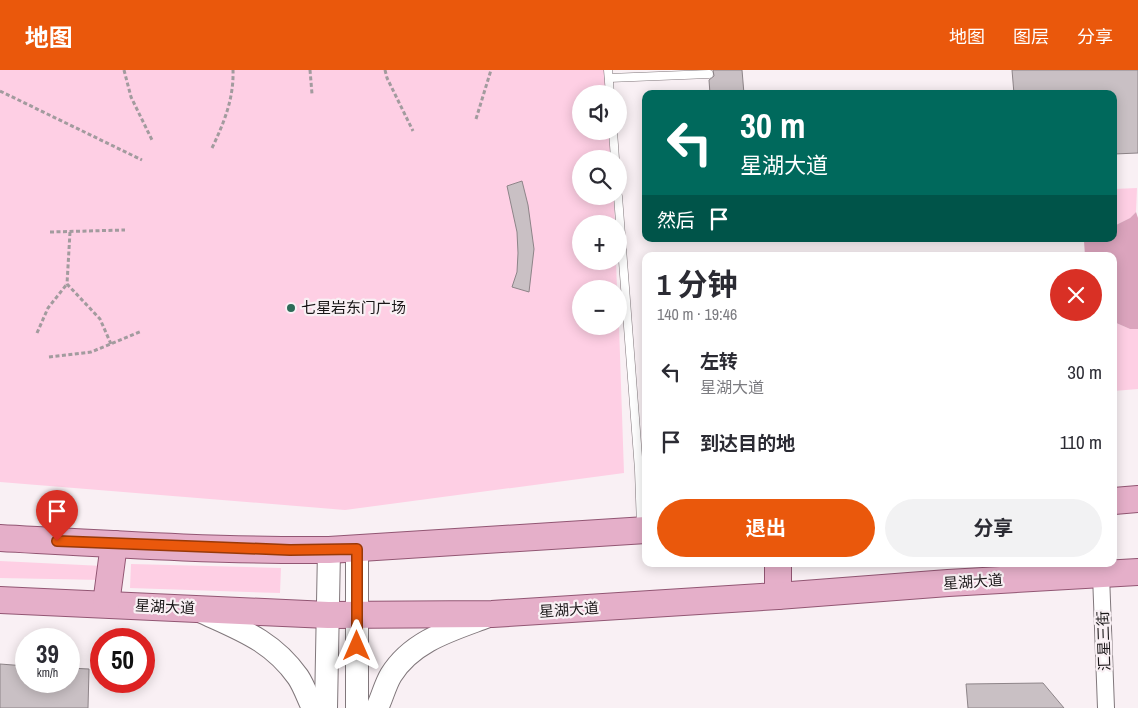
<!DOCTYPE html>
<html lang="zh">
<meta charset="utf-8">
<style>
:root{--surface:#fff;--page:#f2f2f3;--text:#2b2b33;--muted:#7c7c81;--accent:#ea580c}
body{margin:0;font-family:"Archivo Narrow","Noto Sans SC",sans-serif;background:var(--page);color:var(--text);height:100vh;display:flex;flex-direction:column;font-size:19px;white-space:nowrap}
*{box-sizing:border-box;margin:0}
p{font-size:16px;color:var(--muted)}
.icon{flex:none;width:28px;height:28px;fill:none;stroke:currentColor;stroke-width:2;stroke-linecap:round;stroke-linejoin:round}
.map{position:relative;flex:1;overflow:hidden}
.drawer{position:absolute;left:642px;top:182px;width:475px;height:315px;display:flex;flex-direction:column;background:var(--surface);border-radius:10px;box-shadow:0 2px 12px #0003}
.drawer>*{flex:none}
.banner{position:absolute;left:642px;top:20px;width:475px;height:152px;border-radius:10px;box-shadow:0 2px 12px #0003;background:#00695c;color:#fff;overflow:hidden}
.tools{position:absolute;left:572px;top:15px;display:grid;gap:10px}
.tools a{display:grid;place-items:center;width:55px;height:55px;border-radius:50%;background:var(--surface);box-shadow:0 2px 12px #0003;font-size:25px}
.speed{position:absolute;left:15px;top:558px;display:flex;gap:10px;font-size:25px;font-weight:700;text-align:center}
.speed>*{display:grid;place-content:center;width:65px;height:65px;border-radius:50%;background:var(--surface);box-shadow:0 2px 12px #0003;line-height:1}
.speed small{font-size:12px;font-weight:400}
.speed .limit{border:8px solid #d22;background:#fff;color:#111}
.pin{position:absolute;display:grid;place-items:center;width:42px;height:42px;color:#fff;margin:-51px -21px;border-radius:50% 50% 50% 0;rotate:-45deg;box-shadow:0 0 5px #0007}
.pin .icon{rotate:45deg}
.me{position:absolute;width:55px;margin:-28px;rotate:0deg;stroke-linejoin:round;filter:drop-shadow(0 0 4px #0008)}
.turn{display:flex;align-items:center;gap:18px;height:105px;padding:0 15px;font-size:22px}
.turn .icon{width:65px;height:65px;stroke-width:2.5}
.turn b{display:block;font-size:35px;line-height:42px}
.then{display:flex;align-items:center;height:48px;padding:0 15px;background:#0003;gap:10px;font-size:19px}
.round{display:grid;place-items:center;flex:none;width:52px;height:52px;border-radius:26px;background:var(--page)}
.summary{display:flex;align-items:center;justify-content:space-between;height:85px;padding:0 15px}
h1{font-size:30px;font-weight:700;line-height:38px}
.cta{display:flex;gap:10px;margin-top:auto;padding:10px 15px}
.cta a{flex:1;height:58px;border-radius:30px;background:var(--accent);color:#fff;font-size:20px;font-weight:700;line-height:58px;text-align:center}
.cta a+a{background:var(--page);color:var(--text)}
ul{padding:0;list-style:none}
li{display:flex;align-items:center;gap:15px;height:70px;padding:0 15px}
li div{flex:1}
li b{display:block;font-size:19px}
li em{font-style:normal}
header{display:flex;align-items:center;gap:30px;box-sizing:border-box;height:70px;padding:0 25px;background:var(--accent);color:#fff}
header strong{font-size:24px}
nav{display:flex;gap:28px;margin-inline-start:auto;font-size:18px}
.map>svg:first-child{display:block}
.green{fill:#fecfe4}
.water{fill:#dba4bd}
.building{fill:#c9c0c4;stroke:#8d8488}
.lines{fill:none;stroke-linecap:round;stroke-linejoin:round}
.service-casing{stroke:#80777b;stroke-width:9}
.minor-casing{stroke:#80777b;stroke-width:18}
.secondary-casing{stroke:#80777b;stroke-width:24}
.primary-casing{stroke:#925673;stroke-width:28}
.path{stroke:#a29b9e;stroke-width:3;stroke-dasharray:4 2.5;stroke-linecap:butt}
.service{stroke:#fff;stroke-width:8}
.minor{stroke:#fff;stroke-width:16}
.secondary{stroke:#fff;stroke-width:22}
.primary{stroke:#e5afc9;stroke-width:26}
.route-casing{stroke:#983908;stroke-width:12}
.route{stroke:#ea580c;stroke-width:9}
.poi-dot{fill:#2d6b58;stroke:#f9f0f4;stroke-width:2}
.labels{text-anchor:middle;stroke-width:4.5;stroke-linejoin:round;paint-order:stroke}
.poi-label{font-size:15px;fill:#191617;stroke:#f9f0f4;text-anchor:start}
.street-label{font-size:15px;fill:#191617;stroke:#f9f0f4}
</style>
<header>
<strong>地图</strong>
<nav><a>地图</a><a>图层</a><a>分享</a></nav>
</header>
<div class="map">
<svg width="1138" height="638" viewBox="0 0 1138 638">
<rect width="100%" height="100%" fill="#f9f0f4"/>
<g class="green">
<path d="M0 0H609L610 24H581V61H611L612 89H581V126H614L615 154H581V191H616L617 219H581V256H619L624 403 345 440 0 412Z"/>
<path d="M1137 118 1136 142 1130 148 1114 156V119Z"/>
<path d="M1114 252 1130 259H1138V319L1114 321Z"/>
<path d="M0 491 103 496 102 510 0 508Z"/>
<path d="M131 494 281 498 280 523 130 518Z"/>
</g>
<path class="water" d="M1136 142 1138 148V259H1130L1114 252V186H1085L1084 171 1089 169H1114V156L1130 148Z"/>
<g class="building">
<path d="M713 0H742L744 24H710L709 10 714 6Z"/>
<path d="M1012 0H1138V83L1114 84V24H1014Z"/>
<path d="M522 111 528 135 534 179 529 222 512 217 517 202 518 183 517 162 507 116Z"/>
<path d="M0 594 26 596V611H69V598L89 599 88 638H0Z"/>
<path d="M1043 613 1064 638H968L966 614Z"/>
</g>
<g class="lines">
<g class="service-casing">
<g id="service">
<path d="M608 0 610 24"/>
<path d="M609 8 709 4"/>
<path d="M613 61 615 89"/>
<path d="M618 126 639 400 641 456"/>
</g>
</g>
<g class="minor-casing">
<path id="minor" d="M1101 505 1106 638"/>
</g>
<g class="secondary-casing">
<g id="secondary">
<path d="M200 541C239 559 272 570 298 607 304 616 308 628 313 638"/>
<path d="M326 638 329 480"/>
<path d="M357 638V479"/>
<path d="M377 638C382 628 385 615 391 605 412 571 451 560 486 547"/>
</g>
</g>
<g class="primary-casing">
<g id="primary">
<path d="M1114 431 1138 429"/>
<path d="M0 468C110 474 220 481 329 480L646 460"/>
<path d="M778 494V526"/>
<path d="M0 530 328 545 492 544 778 526 948 513 1138 502"/>
<path d="M106 534 114 474"/>
</g>
</g>
<g class="path">
<path d="M124 0 131 27 152 70"/>
<path d="M310 0 312 24"/>
<path d="M385 0 387 8 413 61"/>
<path d="M0 21 142 90"/>
<path d="M476 49 491 0"/>
<path d="M212 78C224 53 234 28 233 0"/>
<path d="M50 162 125 160"/>
<path d="M70 162 67 214 100 249 111 274"/>
<path d="M37 263 48 238 67 214"/>
<path d="M49 287 91 282 142 261"/>
</g>
<use href="#service" class="service"/>
<use href="#minor" class="minor"/>
<use href="#secondary" class="secondary"/>
<use href="#primary" class="primary"/>
</g>
<g class="lines">
<g class="route-casing">
<path id="route" d="M57 471 290 480 357 479V576"/>
</g>
<use href="#route" class="route"/>
</g>
<circle class="poi-dot" cx="291" cy="238" r="5"/>
<g class="labels">
<g class="poi-label">
<text x="301" y="243">七星岩东门广场</text>
</g>
<g class="street-label">
<text transform="translate(973 512) rotate(-4)" y="5">星湖大道</text>
<text transform="translate(165 537) rotate(3)" y="5">星湖大道</text>
<text transform="translate(569 540) rotate(-4)" y="5">星湖大道</text>
<text transform="translate(1104 571) rotate(-92)" y="5">汇星三街</text>
</g>
</g>
</svg>
<div class="tools">
<a><svg class="icon" aria-label="sound" viewBox="0 0 24 24"><path d="M4 9h4l5-4v14l-5-4H4zM17 9q2 3 0 6"/></svg></a>
<a><svg class="icon" aria-label="search" viewBox="0 0 24 24"><circle cx="10" cy="10" r="6"/><path d="M15 15l6 6"/></svg></a>
<a>+</a>
<a>−</a>
</div>
<div class="speed"><div>39<small>km/h</small></div><div class="limit">50</div></div>
<div class="pin" style="left:57px;top:471px;background:#d93025"><svg class="icon" aria-label="arrive" viewBox="0 0 24 24"><path d="M6 21V4h12l-3 4 3 4H6"/></svg></div>
<svg class="me" style="left:357px;top:576px" viewBox="-20 -20 40 40"><path d="M0-17L14 15 0 8-14 15z" fill="#ea580c" stroke="#fff" stroke-width="4"/></svg>
<div class="banner">
<div class="turn"><svg class="icon" aria-label="left" viewBox="0 0 24 24"><path d="M17 20v-9H6M10 6l-5 5 5 5"/></svg><div><b>30 m</b>星湖大道</div></div>
<div class="then">然后<svg class="icon" aria-label="arrive" viewBox="0 0 24 24"><path d="M6 21V4h12l-3 4 3 4H6"/></svg></div>
</div>
<section class="drawer">
<div class="summary"><div><h1>1 分钟</h1><p>140 m · 19:46</p></div><a class="round" style="background:#d93025;color:#fff"><svg class="icon" aria-label="close" viewBox="0 0 24 24"><path d="M6 6l12 12M18 6L6 18"/></svg></a></div>
<ul>
<li><svg class="icon" aria-label="left" viewBox="0 0 24 24"><path d="M17 20v-9H6M10 6l-5 5 5 5"/></svg><div><b>左转</b><p>星湖大道</p></div><em>30 m</em></li>
<li><svg class="icon" aria-label="arrive" viewBox="0 0 24 24"><path d="M6 21V4h12l-3 4 3 4H6"/></svg><div><b>到达目的地</b></div><em>110 m</em></li>
</ul>
<div class="cta"><a>退出</a><a>分享</a></div>
</section>
</div>
